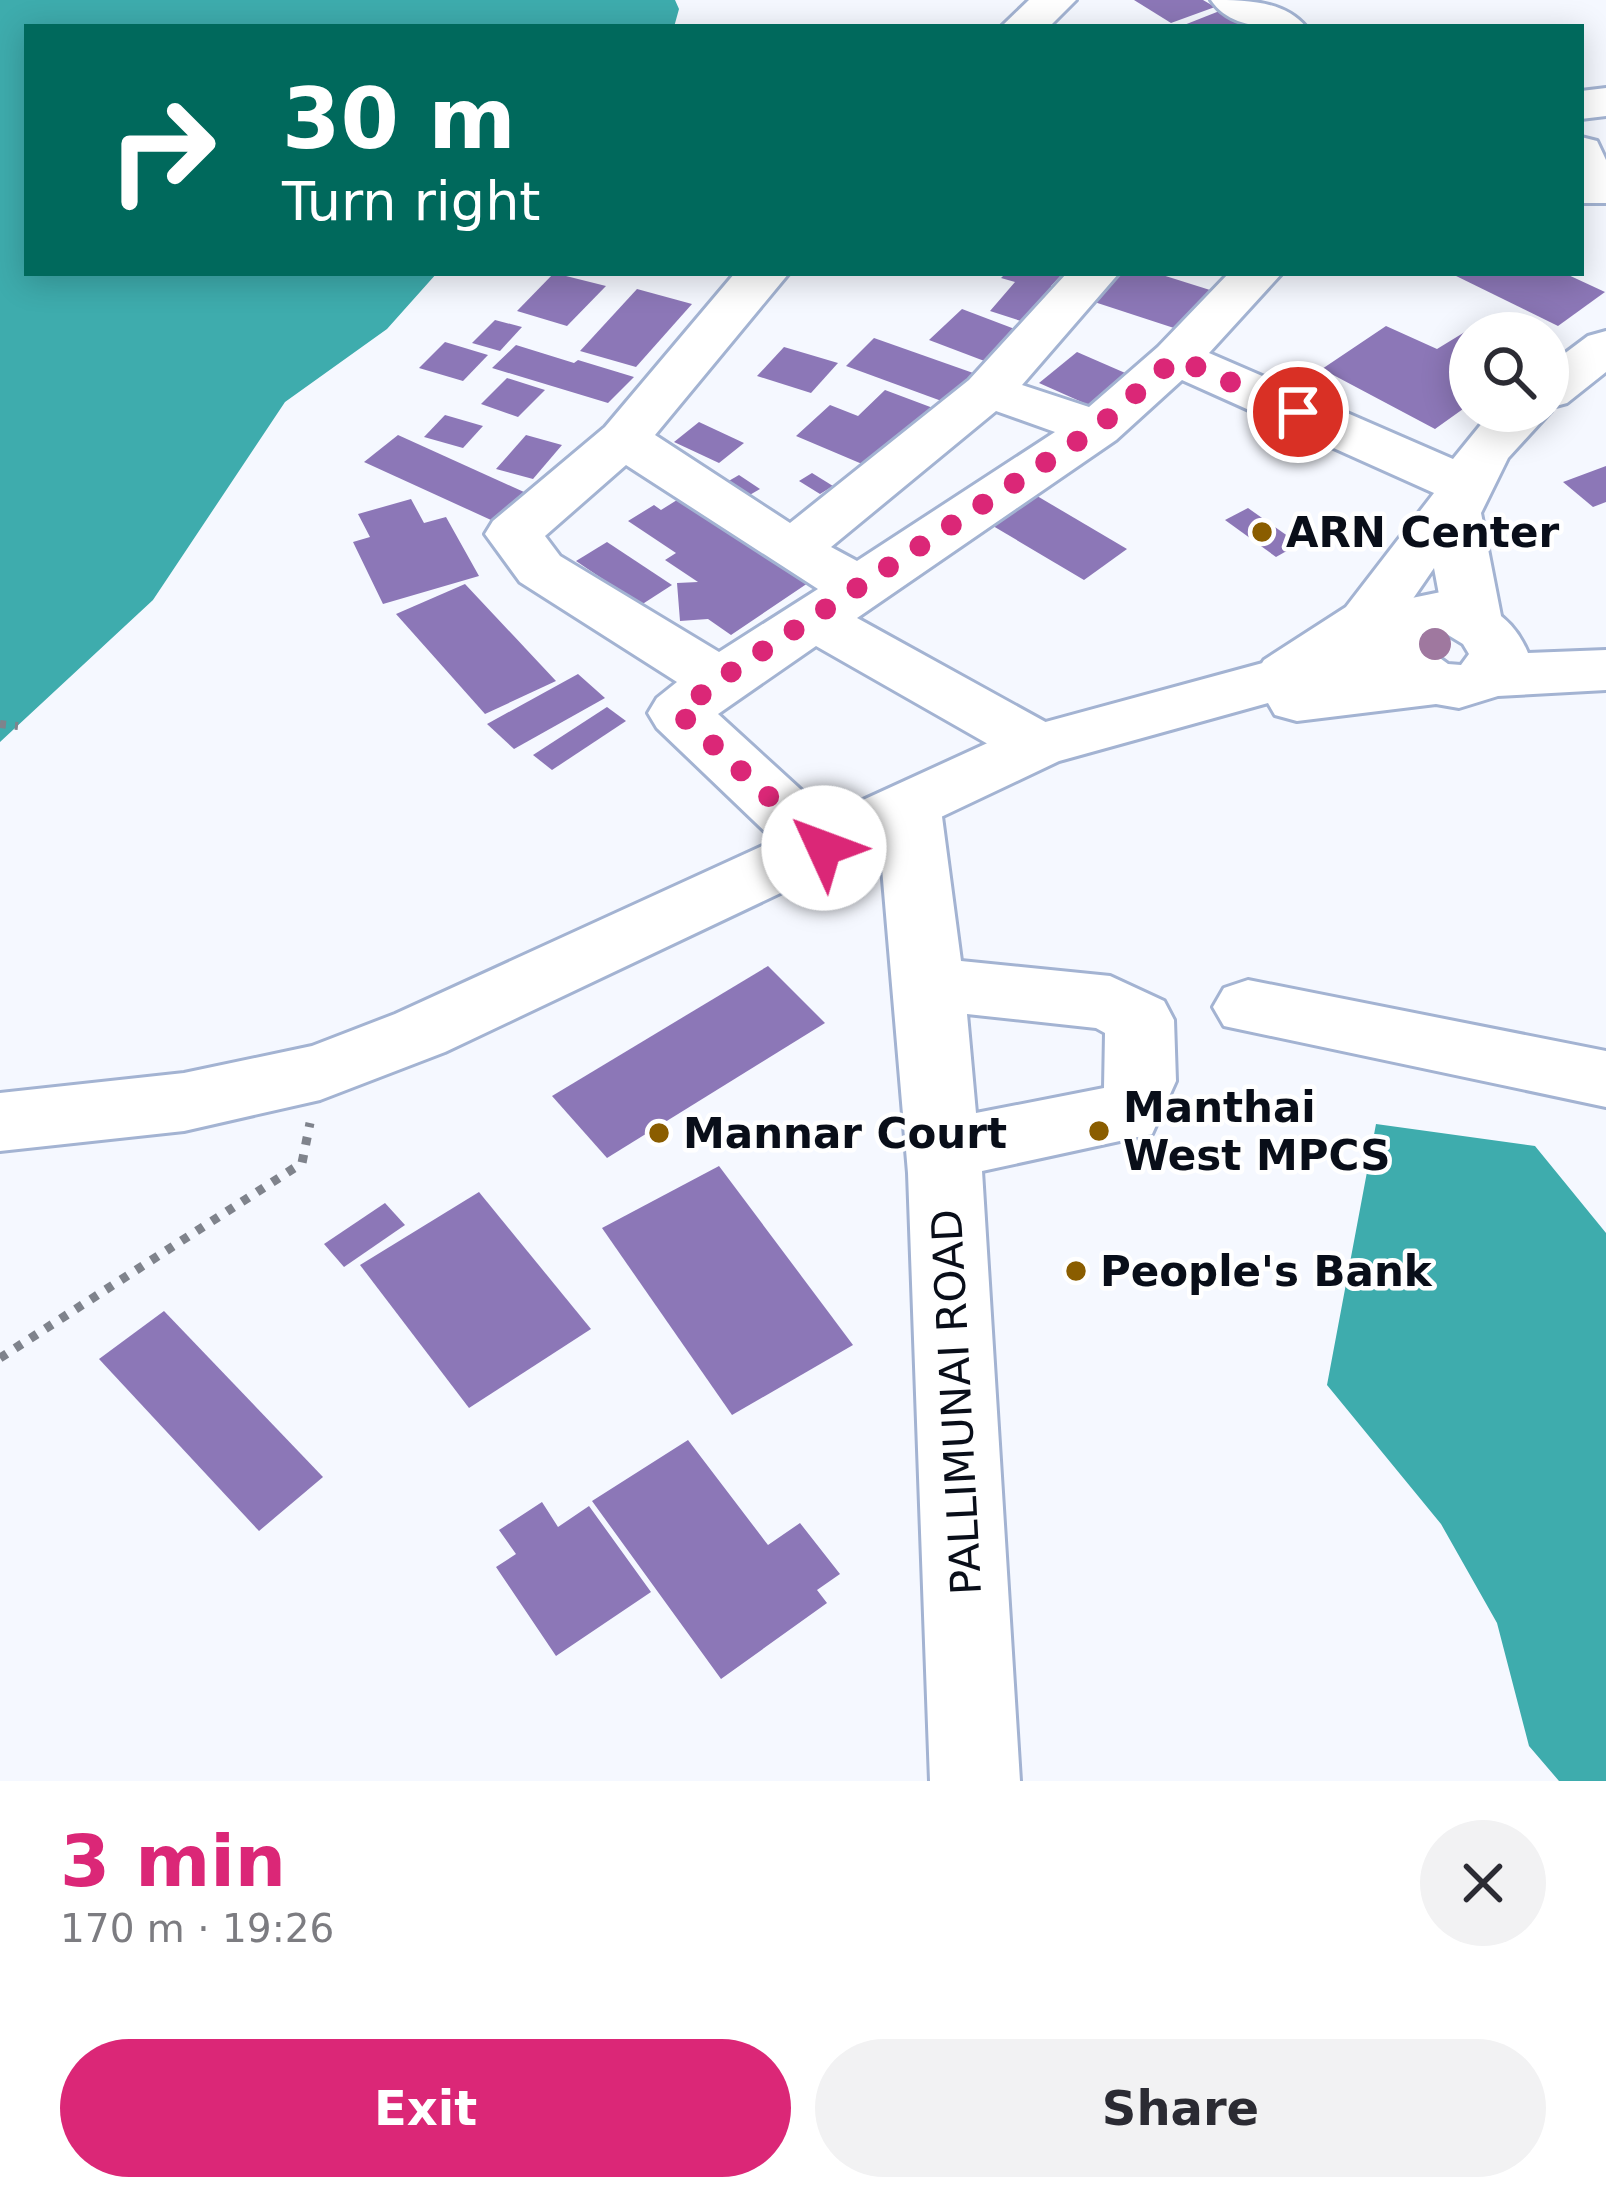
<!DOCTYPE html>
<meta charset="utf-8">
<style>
:root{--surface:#fff;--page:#f2f2f3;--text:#2b2b33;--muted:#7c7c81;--accent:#db2777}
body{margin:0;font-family:"DejaVu Sans",sans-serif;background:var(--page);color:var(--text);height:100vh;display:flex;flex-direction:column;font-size:45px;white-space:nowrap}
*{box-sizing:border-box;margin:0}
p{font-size:39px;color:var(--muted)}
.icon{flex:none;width:66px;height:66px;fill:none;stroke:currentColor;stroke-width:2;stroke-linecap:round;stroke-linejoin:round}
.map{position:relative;height:1781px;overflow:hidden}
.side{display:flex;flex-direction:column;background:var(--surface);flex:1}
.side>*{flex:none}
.guide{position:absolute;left:24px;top:24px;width:1560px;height:252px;border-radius:0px;box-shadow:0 6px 30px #0003;background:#00695c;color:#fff;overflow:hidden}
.fabs{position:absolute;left:1449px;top:312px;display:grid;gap:24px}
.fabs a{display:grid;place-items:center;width:120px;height:120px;border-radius:50%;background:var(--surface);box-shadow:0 6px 30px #0003;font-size:60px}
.pin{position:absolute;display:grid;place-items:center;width:102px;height:102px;color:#fff;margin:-51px;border:6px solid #fff;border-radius:50%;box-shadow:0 3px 12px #0007}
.me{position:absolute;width:132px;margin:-66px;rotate:313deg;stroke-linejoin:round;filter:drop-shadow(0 0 9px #0008)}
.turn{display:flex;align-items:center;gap:42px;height:252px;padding:0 60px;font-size:54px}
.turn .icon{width:156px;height:156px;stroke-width:2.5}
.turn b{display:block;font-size:84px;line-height:102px}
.round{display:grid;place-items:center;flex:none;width:126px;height:126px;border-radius:63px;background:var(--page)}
.summary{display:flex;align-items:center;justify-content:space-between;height:204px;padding:0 60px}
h1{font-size:72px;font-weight:600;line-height:90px;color:var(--accent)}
.button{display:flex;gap:24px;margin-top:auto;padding:24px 60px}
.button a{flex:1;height:138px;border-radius:72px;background:var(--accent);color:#fff;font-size:48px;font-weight:600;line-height:138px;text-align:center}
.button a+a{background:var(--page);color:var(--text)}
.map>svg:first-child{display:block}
.water{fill:#3eacad}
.building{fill:#8c77b7}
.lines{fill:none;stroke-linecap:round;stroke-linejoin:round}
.minor-casing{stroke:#a3b3d2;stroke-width:6}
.highway-casing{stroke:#a3b3d2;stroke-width:6}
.path-far1{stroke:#7f838c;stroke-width:8;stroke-dasharray:6 9;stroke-linecap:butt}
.path{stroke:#7f838c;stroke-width:9;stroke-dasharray:8 10;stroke-linecap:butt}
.minor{fill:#fff;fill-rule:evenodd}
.highway{fill:#fff;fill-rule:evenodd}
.tree{fill:#9f789f}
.route{stroke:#db2777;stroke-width:21;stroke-dasharray:0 37.8}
.poi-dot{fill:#8a5d00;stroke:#fff;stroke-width:4.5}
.labels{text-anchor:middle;stroke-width:9;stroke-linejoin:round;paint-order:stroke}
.poi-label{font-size:42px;font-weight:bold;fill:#090e19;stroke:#fff;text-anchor:start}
.street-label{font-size:42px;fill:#090e19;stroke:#fff}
</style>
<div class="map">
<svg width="1606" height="1781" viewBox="0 0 1606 1781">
<rect width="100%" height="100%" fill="#f5f8ff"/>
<g class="water">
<path d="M0 0H675L679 9 674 27H27V273H437L387 329 285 402 153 600 0 742Z"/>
<path d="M1376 1124 1535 1146 1606 1233V1781H1559L1529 1746 1497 1623 1441 1524 1327 1385Z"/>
</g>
<g class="building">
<path d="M1134 0H1203L1215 7 1171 23Z"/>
<path d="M1222 10 1253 27H1179Z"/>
<path d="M554 273 606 286 567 326 517 311Z"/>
<path d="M1006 273H1063L1051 286 1058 288 1027 323 990 311 1015 282 1001 278Z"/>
<path d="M1097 273H1156L1210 290 1177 329 1076 296Z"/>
<path d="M1450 273H1564L1605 292 1558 326Z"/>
<path d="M637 289 692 304 636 367 580 351Z"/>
<path d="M962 309 1020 331 987 362 929 340Z"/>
<path d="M495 320 522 327 500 351 472 343Z"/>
<path d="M1386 326 1437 349 1473 327 1485 333H1470V404L1435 429 1322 369Z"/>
<path d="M874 338 976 374 947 403 846 366Z"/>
<path d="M445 342 488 355 463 381 419 368Z"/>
<path d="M516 345 574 363 578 360 634 377 608 403 492 368Z"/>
<path d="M784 347 838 363 811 393 757 376Z"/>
<path d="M1077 352 1139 379 1102 411 1039 383Z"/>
<path d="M507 378 545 390 518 417 481 404Z"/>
<path d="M885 390 941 411 881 472 796 436 830 405 858 416Z"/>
<path d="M445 415 483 426 463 448 424 437Z"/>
<path d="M699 422 744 443 719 463 674 442Z"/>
<path d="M398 435 524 492 491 520 364 462Z"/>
<path d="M526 435 562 445 533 479 496 469Z"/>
<path d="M1606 466V502L1593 507 1563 482Z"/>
<path d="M812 473 833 486 820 494 799 481Z"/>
<path d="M739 475 760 489 741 500 720 486Z"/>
<path d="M1032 493 1127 549 1084 580 988 523Z"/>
<path d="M411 499 424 523 446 517 479 576 383 604 353 542 370 537 358 514Z"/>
<path d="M677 500 808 583 731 635 708 619 680 621 677 583 698 582 665 560 676 553 628 521 654 505 661 510Z"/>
<path d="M1248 508 1299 544 1276 557 1225 520Z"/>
<path d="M607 542 672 585 641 605 576 561Z"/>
<path d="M465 584 556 681 485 714 396 614Z"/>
<path d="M578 674 605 698 514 749 487 724Z"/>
<path d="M607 707 626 721 552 770 533 755Z"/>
<path d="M768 966 825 1023 607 1158 552 1096Z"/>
<path d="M719 1166 853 1345 732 1415 602 1228Z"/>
<path d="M479 1192 591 1329 469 1408 360 1265Z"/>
<path d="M385 1203 405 1225 344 1267 324 1244Z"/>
<path d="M164 1311 323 1477 259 1531 99 1359Z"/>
<path d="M688 1440 768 1545 800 1523 840 1574 817 1590 827 1603 721 1679 592 1501Z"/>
<path d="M542 1502 558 1527 589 1506 651 1592 556 1656 496 1567 516 1554 499 1530Z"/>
</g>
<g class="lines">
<g class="minor-casing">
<g id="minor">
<path d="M1029 0H1076L1049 27H1001Z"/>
<path d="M1211 0C1244 0 1284 0 1306 27 1272 27 1232 31 1211 0Z"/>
<path d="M1606 88V116L1581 119V91Z"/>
<path d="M1581 137 1597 141 1606 160V203H1581Z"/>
<path d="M735 273H789L655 435 790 523 969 380 1067 273H1119L1022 385 1089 407 1158 347 1229 273H1282L1209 353 1453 459 1492 411H1548V366L1588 336 1606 331V372L1567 403 1548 408 1551 411 1508 458 1481 513 1502 621 1494 635 1473 641 1452 635 1444 621 1434 568 1388 635 1306 688 1285 694 1264 688 1255 674 1264 660 1346 607 1434 493 1182 380 1116 440 857 618 1060 730 1069 745 1060 760 1038 767 1016 760 816 646 718 714 846 831 855 848 846 865 823 872 800 865 657 728 648 713 657 698 677 682 520 582 485 534 493 521 605 427ZM996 411 1055 432 857 561 831 547ZM626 465 818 589 719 652 560 556 545 536Z"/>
<path d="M909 786 932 793 941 809 961 961 1110 976 1164 1001 1174 1020 1176 1081 1152 1134 982 1171 1020 1781H930L908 1173 877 809 886 793ZM967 1014 1096 1028 1105 1033 1104 1088 976 1113Z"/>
<path d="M1248 980 1606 1051V1107L1224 1026 1213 1007 1224 988Z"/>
</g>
</g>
<g class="highway-casing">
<path id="highway" d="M1441 592C1482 602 1511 612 1528 653L1606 650V690L1498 696 1459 708 1436 704 1297 721 1275 715 1268 703 1059 761 445 1052 320 1100 184 1131 0 1151V1093L184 1073 312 1046 395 1014 1016 730 1292 655 1365 624 1383 604ZM1440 630 1463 644 1469 654 1461 665 1448 664 1422 645V634Z"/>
</g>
<path class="path-far1" d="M0 724 18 726"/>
<path class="path" d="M0 1358 302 1163 310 1123"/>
<use href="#minor" class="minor"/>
<use href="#highway" class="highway"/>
</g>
<circle class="tree" cx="1435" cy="644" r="16"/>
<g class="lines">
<path class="route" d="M824 848 679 713 719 680 1097 428 1176 358 1298 412"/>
</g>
<g class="poi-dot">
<circle cx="1262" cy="532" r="12"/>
<circle cx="1099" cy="1131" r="12"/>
<circle cx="659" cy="1133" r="12"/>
<circle cx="1076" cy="1271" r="12"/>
</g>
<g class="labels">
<g class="poi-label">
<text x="1286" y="547">ARN Center</text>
<text x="1123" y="1122">Manthai<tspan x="1123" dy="48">West MPCS</tspan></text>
<text x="683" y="1148">Mannar Court</text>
<text x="1100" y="1286">People's Bank</text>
</g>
<g class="street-label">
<text transform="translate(956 1402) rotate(-93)" y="15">PALLIMUNAI ROAD</text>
</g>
</g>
</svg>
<div class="fabs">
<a><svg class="icon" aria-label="search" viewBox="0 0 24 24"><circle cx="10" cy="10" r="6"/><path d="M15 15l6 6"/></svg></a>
</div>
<div class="pin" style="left:1298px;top:412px;background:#d93025"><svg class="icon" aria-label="arrive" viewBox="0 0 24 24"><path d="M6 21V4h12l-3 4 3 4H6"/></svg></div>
<svg class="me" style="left:824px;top:848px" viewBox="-20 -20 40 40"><circle r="19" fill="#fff"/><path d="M0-13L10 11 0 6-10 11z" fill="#db2777"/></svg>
<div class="guide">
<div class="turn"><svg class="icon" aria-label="right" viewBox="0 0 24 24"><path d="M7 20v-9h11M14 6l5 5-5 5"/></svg><div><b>30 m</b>Turn right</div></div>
</div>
</div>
<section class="side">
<div class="summary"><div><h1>3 min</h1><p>170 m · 19:26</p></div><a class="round"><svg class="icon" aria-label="close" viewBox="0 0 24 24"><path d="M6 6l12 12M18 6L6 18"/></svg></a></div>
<div class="button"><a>Exit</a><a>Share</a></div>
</section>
